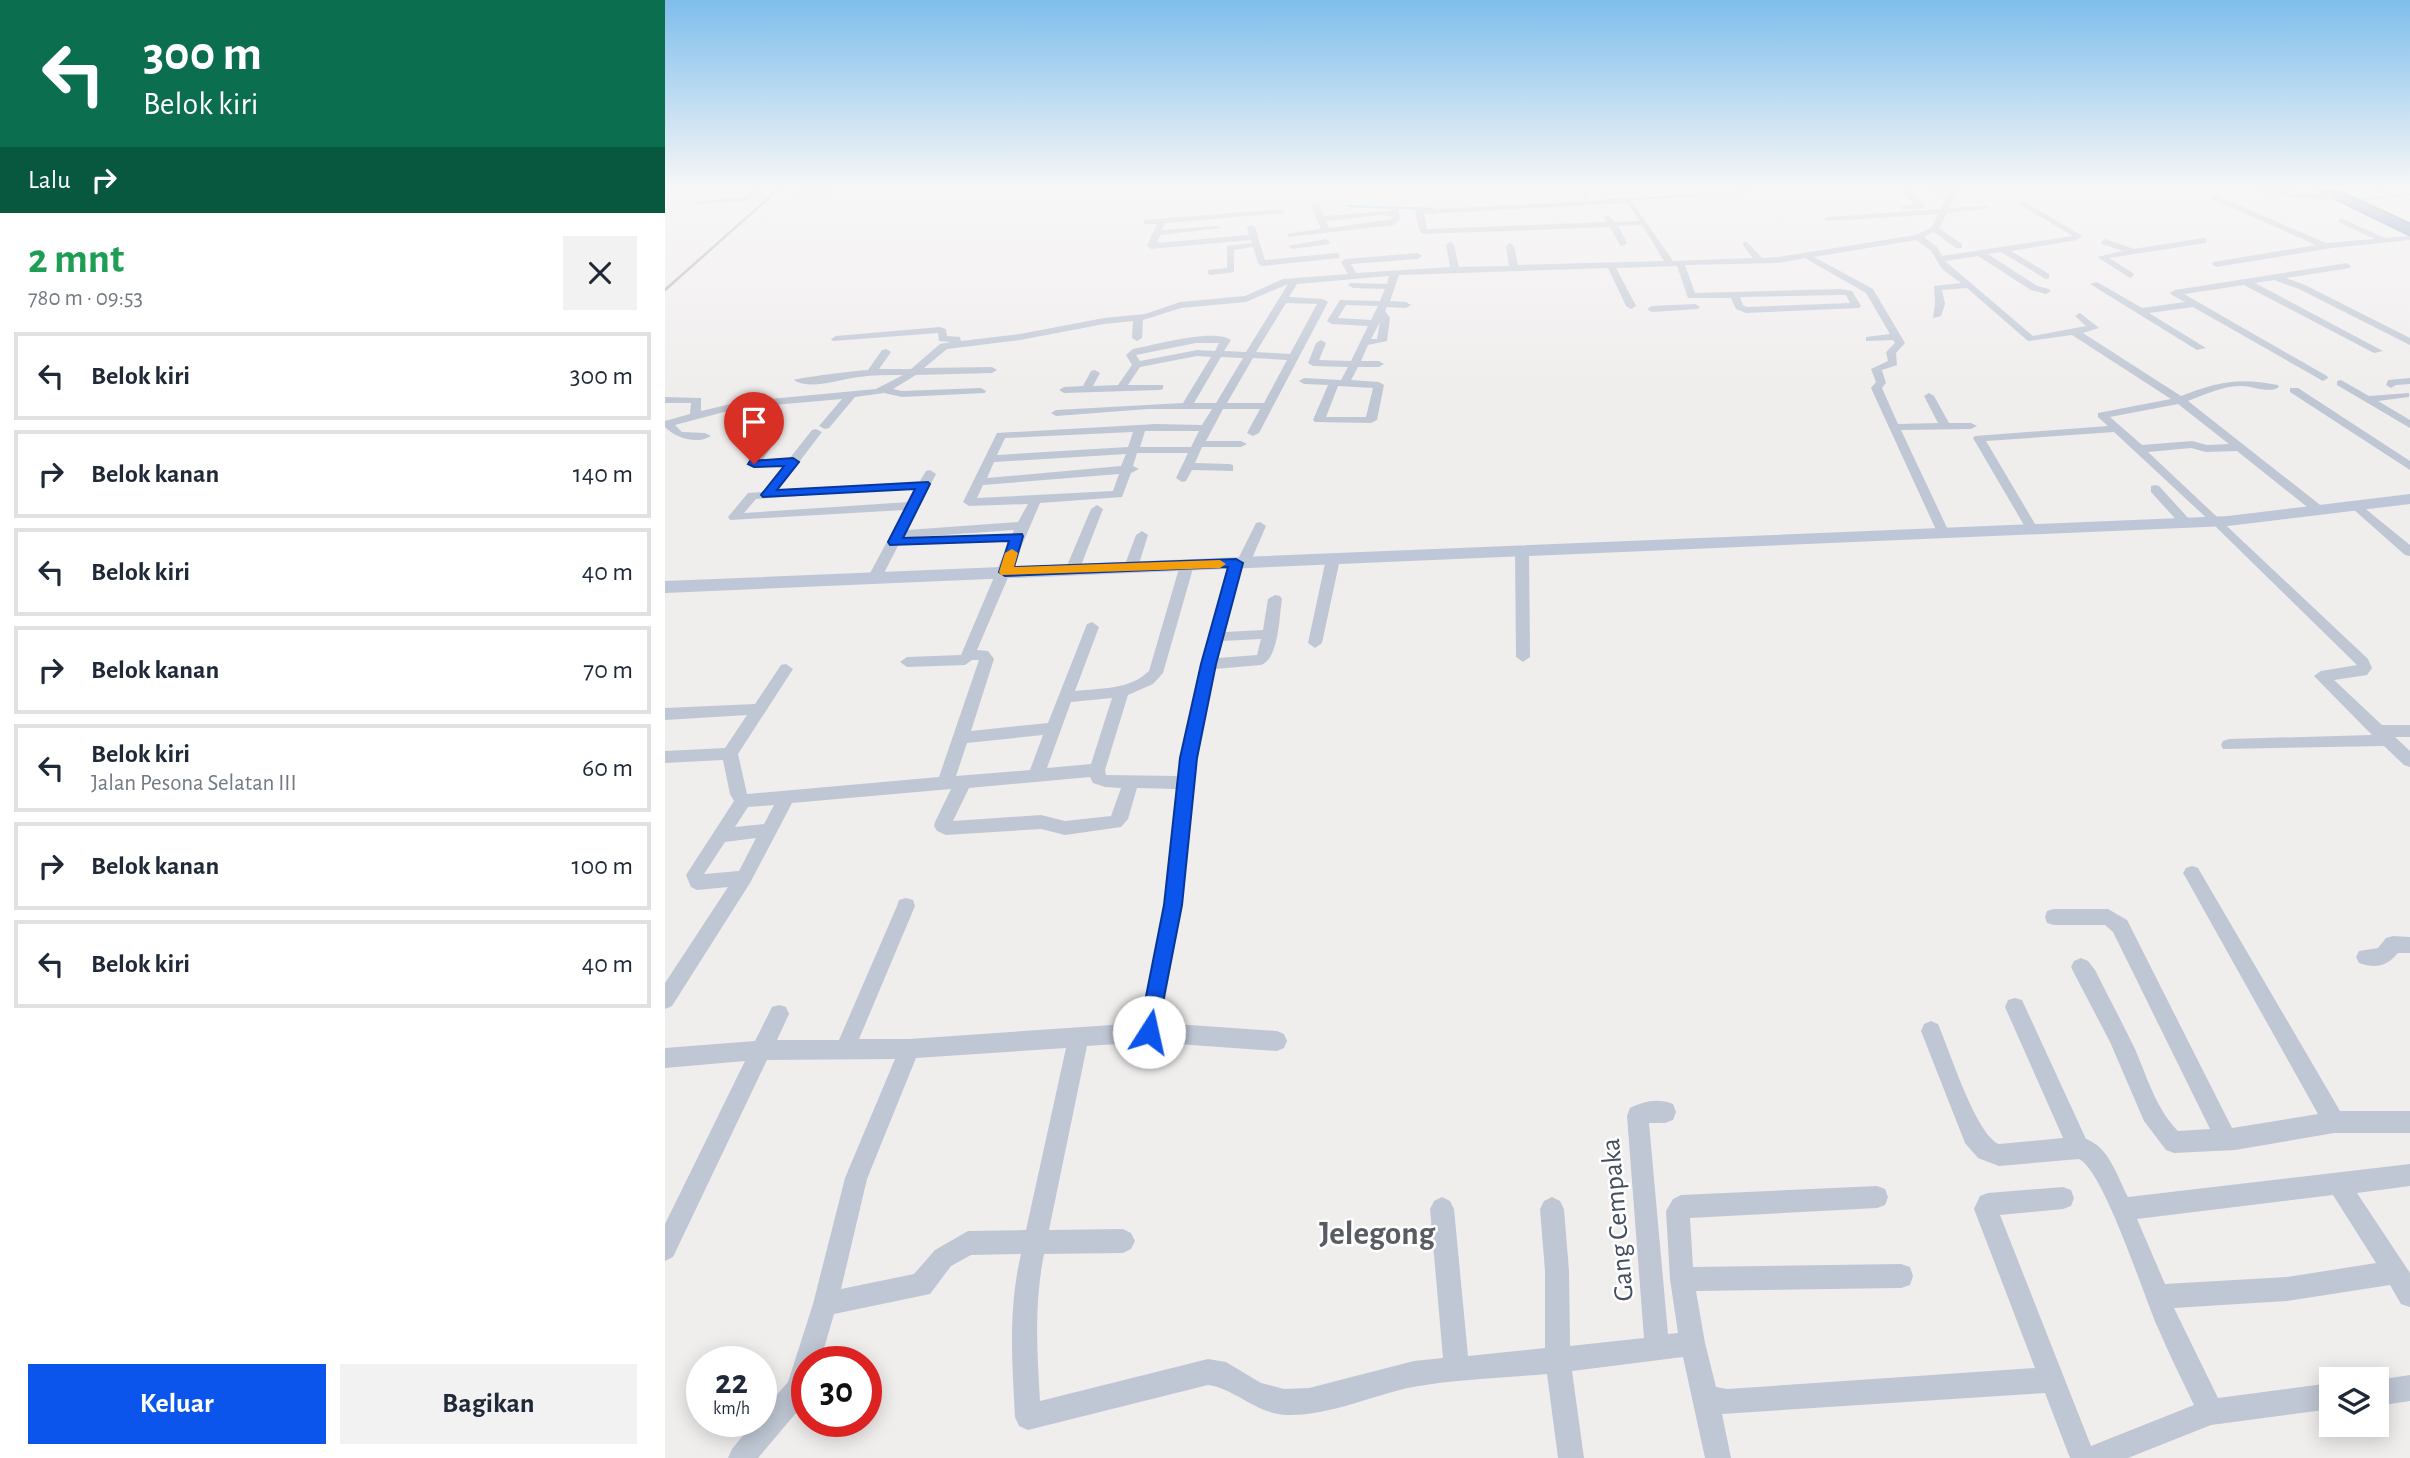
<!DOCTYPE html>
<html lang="id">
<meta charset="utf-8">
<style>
:root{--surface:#fff;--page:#f2f2f3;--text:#1f2937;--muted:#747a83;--line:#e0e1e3;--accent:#0b55ec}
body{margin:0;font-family:"Alegreya Sans",sans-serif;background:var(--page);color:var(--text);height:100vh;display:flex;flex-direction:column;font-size:26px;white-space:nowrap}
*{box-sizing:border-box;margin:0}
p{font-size:23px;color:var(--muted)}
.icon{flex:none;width:38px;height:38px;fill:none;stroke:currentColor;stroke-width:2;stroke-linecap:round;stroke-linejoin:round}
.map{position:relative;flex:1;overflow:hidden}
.details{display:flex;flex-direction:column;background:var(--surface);width:665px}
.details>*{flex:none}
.guide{background:#0b6e4f;color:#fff;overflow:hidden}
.buttons{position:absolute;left:1654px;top:1367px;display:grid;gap:14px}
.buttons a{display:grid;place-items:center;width:70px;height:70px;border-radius:0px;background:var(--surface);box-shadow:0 4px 18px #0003;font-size:35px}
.speed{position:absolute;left:21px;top:1346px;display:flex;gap:14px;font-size:35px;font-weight:700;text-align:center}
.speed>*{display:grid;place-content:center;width:91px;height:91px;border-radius:50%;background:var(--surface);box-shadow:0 4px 18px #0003;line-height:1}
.speed small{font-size:18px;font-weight:400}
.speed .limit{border:10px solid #d22;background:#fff;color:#111}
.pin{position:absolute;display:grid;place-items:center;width:60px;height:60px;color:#fff;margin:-72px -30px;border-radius:50% 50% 50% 0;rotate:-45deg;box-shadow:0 0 7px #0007}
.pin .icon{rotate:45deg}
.me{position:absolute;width:77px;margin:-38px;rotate:10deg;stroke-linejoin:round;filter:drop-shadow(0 0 5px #0008)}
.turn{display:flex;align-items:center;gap:24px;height:147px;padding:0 28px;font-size:32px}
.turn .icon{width:91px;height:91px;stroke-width:2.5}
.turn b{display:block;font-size:49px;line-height:60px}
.then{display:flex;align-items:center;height:66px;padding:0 28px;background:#0003;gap:14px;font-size:26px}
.round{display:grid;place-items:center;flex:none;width:74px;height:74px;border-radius:0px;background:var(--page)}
.headline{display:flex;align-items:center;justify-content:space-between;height:119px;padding:0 28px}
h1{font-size:42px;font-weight:700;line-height:52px;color:#1e9e55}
.button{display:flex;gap:14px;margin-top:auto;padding:14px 28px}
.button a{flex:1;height:80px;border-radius:0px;background:var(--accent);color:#fff;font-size:28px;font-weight:700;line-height:80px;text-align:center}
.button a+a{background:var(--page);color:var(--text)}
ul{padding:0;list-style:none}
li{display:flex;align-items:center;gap:21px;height:88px;margin:0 14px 10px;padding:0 14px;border:4px solid var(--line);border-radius:0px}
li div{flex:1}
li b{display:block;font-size:26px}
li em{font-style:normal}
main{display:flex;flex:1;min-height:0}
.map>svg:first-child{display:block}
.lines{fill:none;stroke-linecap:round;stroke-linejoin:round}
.stream{stroke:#80cef2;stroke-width:2.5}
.highway-casing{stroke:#6c83ac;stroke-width:3}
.street{fill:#bfc7d4;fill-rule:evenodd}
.secondary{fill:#bec7d8;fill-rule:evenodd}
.highway{fill:#8099c0;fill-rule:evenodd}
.rail{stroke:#afb1b8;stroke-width:2.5}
.route{fill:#0b55ec;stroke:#073799;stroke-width:2}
.slow{fill:#f59e0b}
.labels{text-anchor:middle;stroke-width:5;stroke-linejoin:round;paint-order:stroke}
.near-street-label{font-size:28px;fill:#444e5c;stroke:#fff}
.near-quarter-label{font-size:33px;font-weight:bold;fill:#595c63;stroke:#fff}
</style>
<main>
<section class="details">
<div class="guide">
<div class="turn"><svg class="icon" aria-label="left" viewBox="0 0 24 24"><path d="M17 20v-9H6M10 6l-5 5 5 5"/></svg><div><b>300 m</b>Belok kiri</div></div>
<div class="then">Lalu<svg class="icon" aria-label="right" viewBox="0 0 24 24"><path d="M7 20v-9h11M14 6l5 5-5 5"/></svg></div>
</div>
<div class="headline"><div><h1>2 mnt</h1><p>780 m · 09:53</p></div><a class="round"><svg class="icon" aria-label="close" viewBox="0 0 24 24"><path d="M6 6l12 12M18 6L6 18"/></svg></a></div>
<ul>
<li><svg class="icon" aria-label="left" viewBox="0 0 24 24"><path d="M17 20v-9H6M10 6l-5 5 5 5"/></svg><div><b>Belok kiri</b></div><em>300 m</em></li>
<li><svg class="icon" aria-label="right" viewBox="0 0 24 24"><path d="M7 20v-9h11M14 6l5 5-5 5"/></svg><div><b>Belok kanan</b></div><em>140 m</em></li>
<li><svg class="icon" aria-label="left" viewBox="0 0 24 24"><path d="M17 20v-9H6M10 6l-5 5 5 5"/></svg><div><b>Belok kiri</b></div><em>40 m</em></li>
<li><svg class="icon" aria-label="right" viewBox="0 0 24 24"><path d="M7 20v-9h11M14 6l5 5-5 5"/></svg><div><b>Belok kanan</b></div><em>70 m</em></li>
<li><svg class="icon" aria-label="left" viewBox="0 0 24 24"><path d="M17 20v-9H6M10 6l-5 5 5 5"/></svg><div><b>Belok kiri</b><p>Jalan Pesona Selatan III</p></div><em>60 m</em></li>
<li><svg class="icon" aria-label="right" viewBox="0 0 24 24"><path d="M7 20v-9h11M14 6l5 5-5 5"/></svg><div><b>Belok kanan</b></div><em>100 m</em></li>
<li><svg class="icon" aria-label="left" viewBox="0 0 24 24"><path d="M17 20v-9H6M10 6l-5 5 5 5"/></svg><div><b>Belok kiri</b></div><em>40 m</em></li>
</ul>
<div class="button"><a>Keluar</a><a>Bagikan</a></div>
</section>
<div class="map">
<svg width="1745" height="1458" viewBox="0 0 1745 1458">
<rect width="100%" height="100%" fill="#f0eded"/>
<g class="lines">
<g class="stream">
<path d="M1129 187H1149"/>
<path d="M1231 187H1370"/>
<path d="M1436 187H1446"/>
<path d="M1511 187H1538"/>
<path d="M1556 187H1578"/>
<path d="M1638 197 1691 200 1745 194"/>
<path d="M934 201 1069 193 1111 187"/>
<path d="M682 206 768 209"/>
</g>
<g class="highway-casing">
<path id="highway" d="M1646 187H1664L1745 224V235Z"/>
</g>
<g class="street">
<path d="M90 187H98L82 201 31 204 27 202 77 197Z"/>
<path d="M164 187H172L160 195H129L125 193 129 191H158Z"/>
<path d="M914 187H922L925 197H919Z"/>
<path d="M1231 187H1239L1259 204V208L1237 210V206L1250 204Z"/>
<path d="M1286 187H1294L1284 208 1321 206 1325 208 1282 213 1274 228 1297 244V248H1291L1269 232 1259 237 1272 247 1277 256 1408 236 1354 204 1357 200 1417 236 1412 240 1346 251 1384 274V278L1381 279 1336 252 1323 254 1372 286 1384 289 1386 291 1381 294 1366 290 1313 256 1280 261 1368 336 1421 326 1410 316 1415 313 1434 328 1418 333 1516 396C1552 382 1574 377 1613 385L1614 387C1605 394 1588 386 1577 386 1557 386 1541 394 1523 401L1659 508V514H1651L1572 451 1541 452 1526 448 1483 452 1703 659 1707 668 1702 675 1669 680 1717 725H1745V737H1730L1745 751V767L1739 765 1719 746 1558 749 1556 745 1558 741 1564 739 1707 735 1649 676 1656 671 1692 665 1548 524 1449 432 1321 441 1373 529 1371 532H1363L1308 438 1310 436 1443 426 1433 417V413L1506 399 1407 335 1363 341 1302 288 1277 290 1280 304 1276 316 1268 318 1270 304 1269 286 1296 283 1277 269 1266 251 1251 240 1149 257 1208 289 1240 343 1231 353 1232 365 1217 370 1221 383 1217 388 1233 424 1273 423 1259 396 1264 393 1269 396 1284 423H1306L1312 426 1306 429 1236 430 1284 532 1278 536 1272 532 1206 388 1211 382 1206 369 1223 361 1221 352 1230 343 1228 340 1201 341V337L1225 334 1201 293 1140 258 1113 263 1020 265 1030 293 1176 289 1187 291 1196 306 1194 308 1081 313 1071 309 1066 298H1023L1012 266 951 268 971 306 966 309 961 306 943 268 734 275 725 301 741 302 746 305 741 308 722 307 720 311 725 318 722 341 703 345 696 361H714L719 364 714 367H693L686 380 714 382 719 385 712 420 706 423 650 422 648 420 663 385 639 384 634 381 639 378 676 380 683 367 648 366 643 363 651 343 656 340 661 343 654 360 686 361 703 326 667 324 662 321 675 300 715 301 720 289 688 288 683 285 685 283 722 284 724 276 632 284 624 297 658 299 663 302 594 433 588 436 582 433 595 409H558L541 441H576L582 444 576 447H537L530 463 564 464 568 465V471L527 470 521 481 517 482 511 478 523 453H472L468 466 474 469 466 473 457 497 375 503 312 650 323 651 329 659 306 731 383 723 422 624 427 622 434 627 410 691C437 688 464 690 484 671L515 565 522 561 527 562 529 565 498 673 488 684 463 695 440 770 441 775 513 776 537 664 564 563 573 559 591 523 595 522 601 526 585 563 577 567 560 632 598 630 603 599 610 595 615 596 617 599C614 617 614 659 596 665L550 669 531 758 517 905 496 1023 612 1031 619 1034 622 1041 619 1048 612 1051 484 1042 422 1046 384 1230 458 1229 466 1233 470 1241 466 1249 458 1253 379 1254C369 1305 372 1349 375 1401L543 1359 561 1362 596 1383 619 1389 644 1388 749 1361 778 1358 765 1209 769 1201 777 1197 785 1201 789 1209 803 1356 880 1348V1271L875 1209 879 1201 887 1197 895 1201 899 1209 904 1271 905 1346 979 1338 962 1116 965 1108C979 1101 993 1098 1008 1104L1011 1112 1008 1120 1000 1123H984L1003 1334 1013 1333 1005 1279 1001 1211 1008 1199 1016 1195 1212 1186 1220 1189 1223 1197 1220 1205 1212 1208 1025 1218 1028 1267 1236 1264 1245 1267 1248 1276 1245 1285 1236 1288 1031 1291 1040 1343 1051 1387 1062 1389 1370 1368 1309 1209 1315 1196 1323 1193 1398 1187 1406 1190 1409 1198 1406 1206 1398 1209 1335 1215 1426 1446 1529 1405C1517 1380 1504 1354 1493 1328 1479 1297 1439 1171 1414 1159L1334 1166 1313 1158 1300 1143 1256 1031 1259 1024 1266 1021 1273 1024C1284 1049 1311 1135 1334 1144L1398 1138 1340 1007 1343 1000 1350 998 1357 1000 1421 1139C1444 1147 1452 1176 1463 1197L1745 1164V1186L1692 1193 1745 1273V1307L1736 1304 1725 1285 1622 1301 1509 1308 1553 1398 1666 1383V1409L1546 1425 1463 1458H1405L1380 1393 1057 1414 1066 1458H1040L1018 1357 907 1371 919 1458H893L882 1374C838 1378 792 1379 748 1387 707 1395 665 1416 622 1415 591 1414 571 1389 543 1385L363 1430 354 1426 350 1417C347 1360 343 1310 356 1254L306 1255 286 1266 265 1294 169 1314 155 1362H142V1400L93 1458H63L67 1449 90 1421H96V1413L123 1382 148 1304 180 1178 230 1059 102 1060 8 1257 0 1261V1224L80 1061 0 1068V1048L90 1041 107 1007 114 1005 121 1007 124 1014 112 1040H174L232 906 234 900 241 898 248 900 250 906 194 1039H244L476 1023 499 905 511 789 472 788 463 819 456 827 400 835 376 829 281 835 272 831 269 826 270 822 286 789 127 803 85 883 7 1006 0 1009V983L63 887 32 890 26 887 21 875 69 801 65 794 58 760 0 763V751L60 748 82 715 0 720V708L90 704 116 665 121 664 128 669 73 754 82 794 274 777 314 660H307L300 665 242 667 235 662 242 657 296 655 349 530 237 538 217 577 210 581 203 577 239 510 65 520 63 517 83 493 98 492 119 466 89 467 83 463 105 433 115 435 98 459H124L147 430 151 429 157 432 112 491 255 481 261 471 265 470 271 474 242 530 353 522 363 504 304 506 298 502 332 433 491 424 537 425 547 409H483L391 416 386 413 391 410 518 403 546 357 532 356 475 367 463 385H498V389L494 390 399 393 394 390 399 387 418 386 426 371 430 370 435 373 428 386 453 385 467 365 461 355 468 349C490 345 548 328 566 340L559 351 581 352 623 284 581 302 516 308 478 320 477 338 472 341 467 338 468 321 439 324 355 340 282 349 259 368 327 367 332 370 327 373 251 375 228 389 237 391 316 388 321 391 320 393 237 397 219 393 190 397 164 428 160 429 154 426 177 399 74 408 10 425 17 432 40 433 46 436C31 445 11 438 0 427V421L25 414 26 403H0V397L36 398V411L74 402 211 389 238 375C223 375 208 375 194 377 175 379 145 391 129 380 132 378 195 370 203 370L217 350 221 349 226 352 214 369H246L275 344 286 342 274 341 273 333 168 341 166 339 171 336 275 327 281 329 282 336 295 337 296 341 355 334 439 318 480 314 515 302 580 296 618 279 683 274 676 262 680 259 753 253 757 256 753 259 686 264 691 273 785 267 781 245 785 242 789 245 794 267 844 266 841 246 845 243 849 246 853 265 999 261 977 225 953 226 962 243 958 246 955 245 945 227 759 234 755 232 750 212 754 210 965 199 1008 261 1088 258 1077 244 1081 241 1097 258 1113 257 1251 235 1267 227 1273 214 1163 221 1159 219 1163 217 1276 209 1283 194 1257 191 1261 189 1285 190ZM963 203 974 221 950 222 943 215 939 217 942 222 762 229 759 214ZM1176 295H1181L1185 303 1082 307 1078 305 1075 297ZM621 303 652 304 625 354 591 352ZM681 305 713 306 706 320 673 318ZM715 322 712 339H706ZM531 343H554L550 351 532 350 475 361 471 355ZM556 357 578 358 551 403H529ZM588 358 622 360 599 403H562ZM673 386 708 388 701 417H661ZM1513 404 1564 444 1542 445 1527 441 1477 445 1445 417ZM480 431H534L526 447H475ZM468 432 463 447 332 455 340 438ZM461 454 456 466 322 478 329 462ZM454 474 448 491 312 498 318 485ZM251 488 244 502 79 513 91 499ZM596 639 592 655 553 658 557 641ZM447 698 426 764 382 768 406 702ZM378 735 365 770 291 776 302 743ZM425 777 428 783 440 787 456 788 446 816 400 821 376 815 288 821 304 788ZM109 805 99 824 70 827 83 807ZM91 838 74 871 39 874 60 842ZM401 1048 361 1230 303 1231 270 1250 249 1274 176 1289 202 1179 251 1058ZM1668 1195 1711 1263 1622 1277 1500 1284 1472 1219Z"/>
<path d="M1350 187H1513L1514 188 1510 190H1353Z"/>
<path d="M1572 187H1597L1681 198C1669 204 1585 193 1572 187Z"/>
<path d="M1668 187H1711L1736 195 1732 197 1704 189 1671 190Z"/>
<path d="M1550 195 1661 243 1710 239 1673 222 1676 218 1720 238 1745 236V240L1667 248 1551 267 1547 264 1548 262 1651 245 1547 199Z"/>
<path d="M650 203 654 205 659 216 725 211 729 208 733 210 735 219 729 225 623 237V233H626L656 229 646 205ZM715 215 726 216 727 219 664 228 661 221Z"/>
<path d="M617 209 620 213 500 223 497 230 552 226 556 228 495 235 492 243 584 235 582 227 586 225 590 227 600 260 671 253 674 254V258L597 266 593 263 588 247 569 250V272L546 275 543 274V270L562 268V246L587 243 586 240 486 249 482 246 492 224H479V220Z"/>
<path d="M1538 238 1541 239V243L1444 258 1468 273 1469 275 1465 278 1432 257 1458 251 1437 244 1436 242 1440 239 1469 249Z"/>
<path d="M661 239 665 242 664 244 627 249 623 246Z"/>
<path d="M1682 263 1686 266 1685 268 1621 278 1640 285 1745 338V345L1634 289 1609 280 1590 283 1718 351 1709 353 1579 285 1519 294 1662 376 1663 378 1658 381 1528 307 1484 313 1541 348 1532 350 1425 284 1432 282 1477 308 1520 302 1507 295 1505 293 1510 290Z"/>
<path d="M1030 304 1035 307 1033 309 987 312 982 309 987 306Z"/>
<path d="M1745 378V384L1731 385 1726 388 1721 385 1723 380Z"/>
<path d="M1676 380 1704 396 1744 393V397L1713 401 1745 420V428L1672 385V381Z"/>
<path d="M1625 388H1633L1745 461V470L1625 392Z"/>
<path d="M1490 485 1494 486 1524 519V525H1516L1486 492V486Z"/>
<path d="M1692 502 1745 545V556L1740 555 1688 509 1686 506Z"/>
<path d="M432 505 438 509 415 568 408 572 403 571 401 568 426 509Z"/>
<path d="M477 531 483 535 473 567 466 571 461 570 459 567 471 535Z"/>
<path d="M857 547 864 551 865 657 858 662 851 657 850 551Z"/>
<path d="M668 555 675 559 657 643 650 648 643 643 661 559Z"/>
<path d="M1527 866 1533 868 1675 1111H1745V1133H1669L1570 1150 1509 1153 1501 1150 1479 1121 1445 1042 1409 973 1406 967 1409 961 1416 958 1423 961 1430 970C1443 996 1457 1022 1470 1049 1482 1077 1491 1109 1513 1131L1545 1129 1448 932 1440 925H1389L1382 923 1380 917 1382 911 1389 909H1443L1462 920 1567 1128 1653 1114 1521 878 1518 873 1521 868Z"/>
<path d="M1728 936 1745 937V953H1733C1722 966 1711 969 1694 963L1691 957 1694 951 1713 948 1721 938Z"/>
<path d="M1745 1375V1401L1712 1406V1380Z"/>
</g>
<path class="secondary" d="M1745 494V504L1563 526 0 593V581L1563 516Z"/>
<use href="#highway" class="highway"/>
<path class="rail" d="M0 290 116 187"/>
</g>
<linearGradient id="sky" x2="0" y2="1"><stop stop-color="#7ebeec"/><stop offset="0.48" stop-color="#f8f7f7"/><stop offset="1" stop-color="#f8f7f7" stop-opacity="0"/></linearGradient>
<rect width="1745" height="391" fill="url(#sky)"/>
<path class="route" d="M128 458 134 462 112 490 263 482 265 484 238 538 357 534 358 536 349 567 571 559 578 563 551 664 532 758 517 905 491 1038 484 1041 477 1038 474 1032 499 905 515 758 536 664 563 567 340 576 334 572 344 541 225 545 223 542 250 489 98 497 96 495 119 466 89 467 83 464 85 461Z"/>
<path class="slow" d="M347 549 353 553 349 567 555 560 561 564 555 568 336 575 334 572 340 553Z"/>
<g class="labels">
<g class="near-street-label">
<text transform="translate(951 1220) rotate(-95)" y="10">Gang Cempaka</text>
</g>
<g class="near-quarter-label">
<text x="712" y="1244">Jelegong</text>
</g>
</g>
</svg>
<div class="buttons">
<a><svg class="icon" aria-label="layers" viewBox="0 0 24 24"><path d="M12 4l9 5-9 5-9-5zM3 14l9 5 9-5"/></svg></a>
</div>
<div class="speed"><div>22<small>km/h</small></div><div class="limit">30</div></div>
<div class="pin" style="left:89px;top:464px;background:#d93025"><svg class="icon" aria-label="arrive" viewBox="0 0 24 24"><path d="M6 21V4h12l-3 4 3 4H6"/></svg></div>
<svg class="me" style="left:484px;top:1032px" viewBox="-20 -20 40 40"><circle r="19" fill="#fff"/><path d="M0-13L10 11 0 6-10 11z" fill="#0b55ec"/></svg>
</div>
</main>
